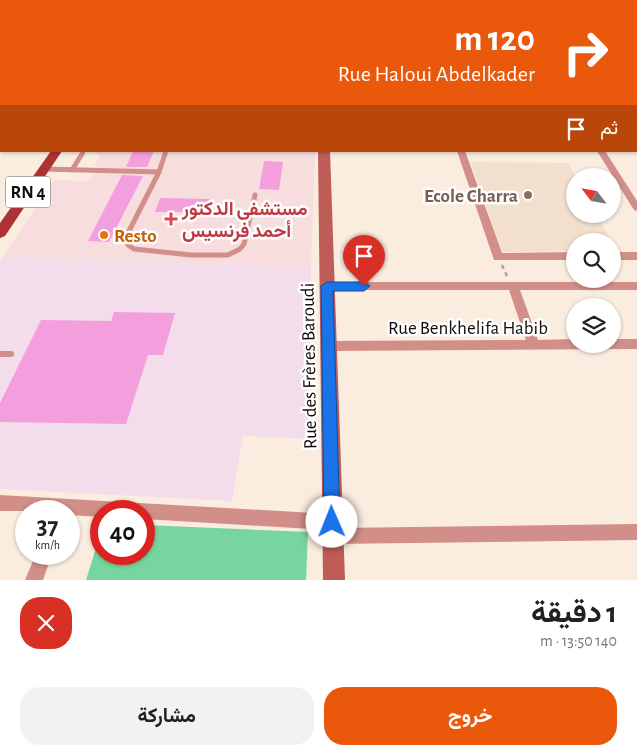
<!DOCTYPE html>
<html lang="ar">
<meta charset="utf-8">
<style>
:root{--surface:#fff;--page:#f2f2f2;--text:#202124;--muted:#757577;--accent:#ea580c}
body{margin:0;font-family:"Alegreya Sans",Vazirmatn,sans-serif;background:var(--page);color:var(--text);direction:rtl;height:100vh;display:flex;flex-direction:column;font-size:19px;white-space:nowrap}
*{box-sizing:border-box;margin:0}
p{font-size:16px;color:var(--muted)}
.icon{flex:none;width:28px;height:28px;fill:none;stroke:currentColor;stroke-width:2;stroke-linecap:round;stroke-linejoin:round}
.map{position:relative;height:580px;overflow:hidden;direction:ltr}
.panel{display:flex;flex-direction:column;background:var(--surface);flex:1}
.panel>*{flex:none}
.banner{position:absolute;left:0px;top:0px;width:638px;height:152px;box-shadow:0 1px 4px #0004;direction:rtl;background:#ea580c;color:#fff;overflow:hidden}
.needle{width:32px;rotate:301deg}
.fabs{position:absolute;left:566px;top:168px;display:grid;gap:10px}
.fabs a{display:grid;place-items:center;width:55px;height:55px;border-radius:50%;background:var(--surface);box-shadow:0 1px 4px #0004;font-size:25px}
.speed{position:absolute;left:15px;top:500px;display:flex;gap:10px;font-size:25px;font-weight:700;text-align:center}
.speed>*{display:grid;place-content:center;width:65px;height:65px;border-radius:50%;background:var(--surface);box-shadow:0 1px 4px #0004;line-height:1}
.speed small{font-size:12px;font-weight:400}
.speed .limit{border:8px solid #d22;background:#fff;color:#111}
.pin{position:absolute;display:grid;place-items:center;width:42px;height:42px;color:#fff;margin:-51px -21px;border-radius:50% 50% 50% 0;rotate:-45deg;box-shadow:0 0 5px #0007}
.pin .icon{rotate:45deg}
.me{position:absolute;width:55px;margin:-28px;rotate:359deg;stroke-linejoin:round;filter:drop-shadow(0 0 4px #0008)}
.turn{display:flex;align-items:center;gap:18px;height:105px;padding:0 20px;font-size:22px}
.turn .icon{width:65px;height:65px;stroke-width:2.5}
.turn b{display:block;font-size:35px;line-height:42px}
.then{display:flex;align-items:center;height:48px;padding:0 20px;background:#0003;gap:10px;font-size:19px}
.round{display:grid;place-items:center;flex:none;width:52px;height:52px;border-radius:20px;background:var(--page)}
.summary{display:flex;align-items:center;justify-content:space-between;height:85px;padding:0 20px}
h1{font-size:30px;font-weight:700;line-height:38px}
.action{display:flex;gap:10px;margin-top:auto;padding:10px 20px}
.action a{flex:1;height:58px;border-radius:20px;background:var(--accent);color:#fff;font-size:20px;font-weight:700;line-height:58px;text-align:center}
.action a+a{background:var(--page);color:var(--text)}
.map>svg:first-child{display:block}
.built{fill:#f2dfcd}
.industrial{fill:#f3ddeb}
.medical{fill:#f8ddde}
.green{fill:#77d59f}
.building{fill:#f49fdd}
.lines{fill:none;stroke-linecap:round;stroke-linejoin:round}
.path{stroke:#ada398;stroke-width:2.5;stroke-dasharray:4 4;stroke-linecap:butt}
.lane-far2{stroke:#d28e89;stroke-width:4}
.lane-far1{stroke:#d28e89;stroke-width:5}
.lane{stroke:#d28e89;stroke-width:6}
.street{fill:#d28e89;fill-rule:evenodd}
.secondary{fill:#be5c58;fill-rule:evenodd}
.primary{fill:#ad3234;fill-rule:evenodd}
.route{fill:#1a73e8;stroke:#114b97}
.education-dot{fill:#8d6e63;stroke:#fff;stroke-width:2}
.health-dot{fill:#e0444e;stroke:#fff;stroke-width:2}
.food-dot{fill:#e8710a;stroke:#fff;stroke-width:2}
.labels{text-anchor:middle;stroke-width:5;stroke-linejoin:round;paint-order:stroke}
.shield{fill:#fff;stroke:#585552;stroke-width:1}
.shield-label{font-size:18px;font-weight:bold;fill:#100c08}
.education-label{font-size:19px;font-weight:bold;fill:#785e54;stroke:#fff;text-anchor:end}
.health-label{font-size:19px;font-weight:bold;fill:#be3a42;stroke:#fff;text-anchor:start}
.food-label{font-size:19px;font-weight:bold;fill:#c56008;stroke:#fff;text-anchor:start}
.street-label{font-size:19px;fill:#100c08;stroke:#fff}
</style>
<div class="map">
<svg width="637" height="580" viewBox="0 0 637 580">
<rect width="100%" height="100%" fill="#faecdf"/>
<path class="built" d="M471 162 568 163 575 176V214H596L611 241H575V251L502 252Z"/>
<path class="industrial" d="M3 257 311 266 310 439 243 436 232 501 0 489V262Z"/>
<path class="medical" d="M96 151H315L311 266 3 257 54 180 86 181 91 177 98 167 95 164 100 155 95 154Z"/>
<path class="green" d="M144 525 308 532 306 580H86L101 532V554H144Z"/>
<g class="building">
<path d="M133 151H154L147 167H126Z"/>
<path d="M264 161 283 162 279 190 259 189Z"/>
<path d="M122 175 143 176 109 242 88 241Z"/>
<path d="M160 198 210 199 206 212H155Z"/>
<path d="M114 312 175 313 163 355H148L126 424 0 422V403L41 320 111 321Z"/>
</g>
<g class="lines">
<path class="path" d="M502 265 507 276"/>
<g class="lane-far2">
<path d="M81 155 84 151"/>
<path d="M165 155 166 151"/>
</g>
<g class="lane-far1">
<path d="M165 154 159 172 126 237 128 245 134 249 191 255H228L240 249 244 244 255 195"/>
<path d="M44 169 159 172"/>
<path d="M72 170 82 154"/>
</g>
<path class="lane" d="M0 354H11"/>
<g class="street">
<path d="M430 0H436V1H431Z"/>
<path d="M485 0H491L492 1H486Z"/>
<rect x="636" y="11" width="1" height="4"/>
<rect x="636" y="73" width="1" height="4"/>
<rect x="636" y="92" width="1" height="4"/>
<rect x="636" y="144" width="1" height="5"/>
<path d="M457 151H465L502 253 575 252V260H494Z"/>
<path d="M597 151H605L637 201V211L634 210Z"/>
<rect x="612" y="252" width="25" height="8"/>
<path d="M327 282H637V290H520L538 340 575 339V344H612V339H637V349L328 351 324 350 322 346 324 342 328 341 526 340 509 290H327L321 286Z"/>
<path d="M0 495 332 514 338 516 340 522 337 528 637 524V540L333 544 327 542 325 536 328 530 144 519V511H101V517L69 515V511H0Z"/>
<path d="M36 554H52L43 580H25Z"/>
</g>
<g class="secondary">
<path d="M325 0H333V1H326Z"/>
<rect x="0" y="88" width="1" height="6"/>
<path d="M318 151H330L345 580H323Z"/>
</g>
<path class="primary" d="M51 151H62L5 236 0 238V223Z"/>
</g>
<path class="route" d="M327 282H364L370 286 364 291H333L340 522 338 528 332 530 327 528 324 522 321 286Z"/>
<circle class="education-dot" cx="528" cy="195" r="5"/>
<path class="health-dot" d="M168.5 211.5h5v5h5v5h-5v5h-5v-5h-5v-5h5z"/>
<circle class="food-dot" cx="104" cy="235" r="5"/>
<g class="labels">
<rect class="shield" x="5.5" y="176.5" width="45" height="31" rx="4"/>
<g class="shield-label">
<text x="28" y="198">RN 4</text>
</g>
<g class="education-label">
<text x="518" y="202">Ecole Charra</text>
</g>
<g class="health-label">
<text x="182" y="215">مستشفى الدكتور<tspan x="182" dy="22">أحمد فرنسيس</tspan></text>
</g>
<g class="food-label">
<text x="114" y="242">Resto</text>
</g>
<g class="street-label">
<text x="468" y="334">Rue Benkhelifa Habib</text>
<text transform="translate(308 366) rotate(-91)" y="7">Rue des Frères Baroudi</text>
</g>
</g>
</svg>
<div class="fabs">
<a><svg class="needle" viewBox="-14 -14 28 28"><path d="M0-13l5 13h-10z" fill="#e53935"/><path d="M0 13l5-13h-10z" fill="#757577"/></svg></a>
<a><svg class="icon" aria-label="search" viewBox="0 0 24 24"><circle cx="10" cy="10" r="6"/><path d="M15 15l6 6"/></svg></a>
<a><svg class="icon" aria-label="layers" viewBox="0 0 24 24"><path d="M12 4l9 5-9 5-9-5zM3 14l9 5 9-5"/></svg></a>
</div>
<div class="speed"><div>37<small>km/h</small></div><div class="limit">40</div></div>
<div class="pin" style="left:364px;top:286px;background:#d93025"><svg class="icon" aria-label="arrive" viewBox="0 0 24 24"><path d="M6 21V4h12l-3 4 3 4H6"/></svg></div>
<svg class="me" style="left:332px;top:522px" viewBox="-20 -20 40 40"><circle r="19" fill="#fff"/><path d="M0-13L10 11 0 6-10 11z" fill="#1a73e8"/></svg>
<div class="banner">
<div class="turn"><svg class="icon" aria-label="right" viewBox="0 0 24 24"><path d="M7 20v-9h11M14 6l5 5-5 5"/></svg><div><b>120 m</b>Rue Haloui Abdelkader</div></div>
<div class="then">ثم<svg class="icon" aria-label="arrive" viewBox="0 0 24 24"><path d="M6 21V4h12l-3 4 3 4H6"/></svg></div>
</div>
</div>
<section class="panel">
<div class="summary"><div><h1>1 دقيقة</h1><p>140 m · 13:50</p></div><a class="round" style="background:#d93025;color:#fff"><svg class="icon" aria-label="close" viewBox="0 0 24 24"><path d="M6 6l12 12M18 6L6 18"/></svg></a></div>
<div class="action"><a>خروج</a><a>مشاركة</a></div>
</section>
